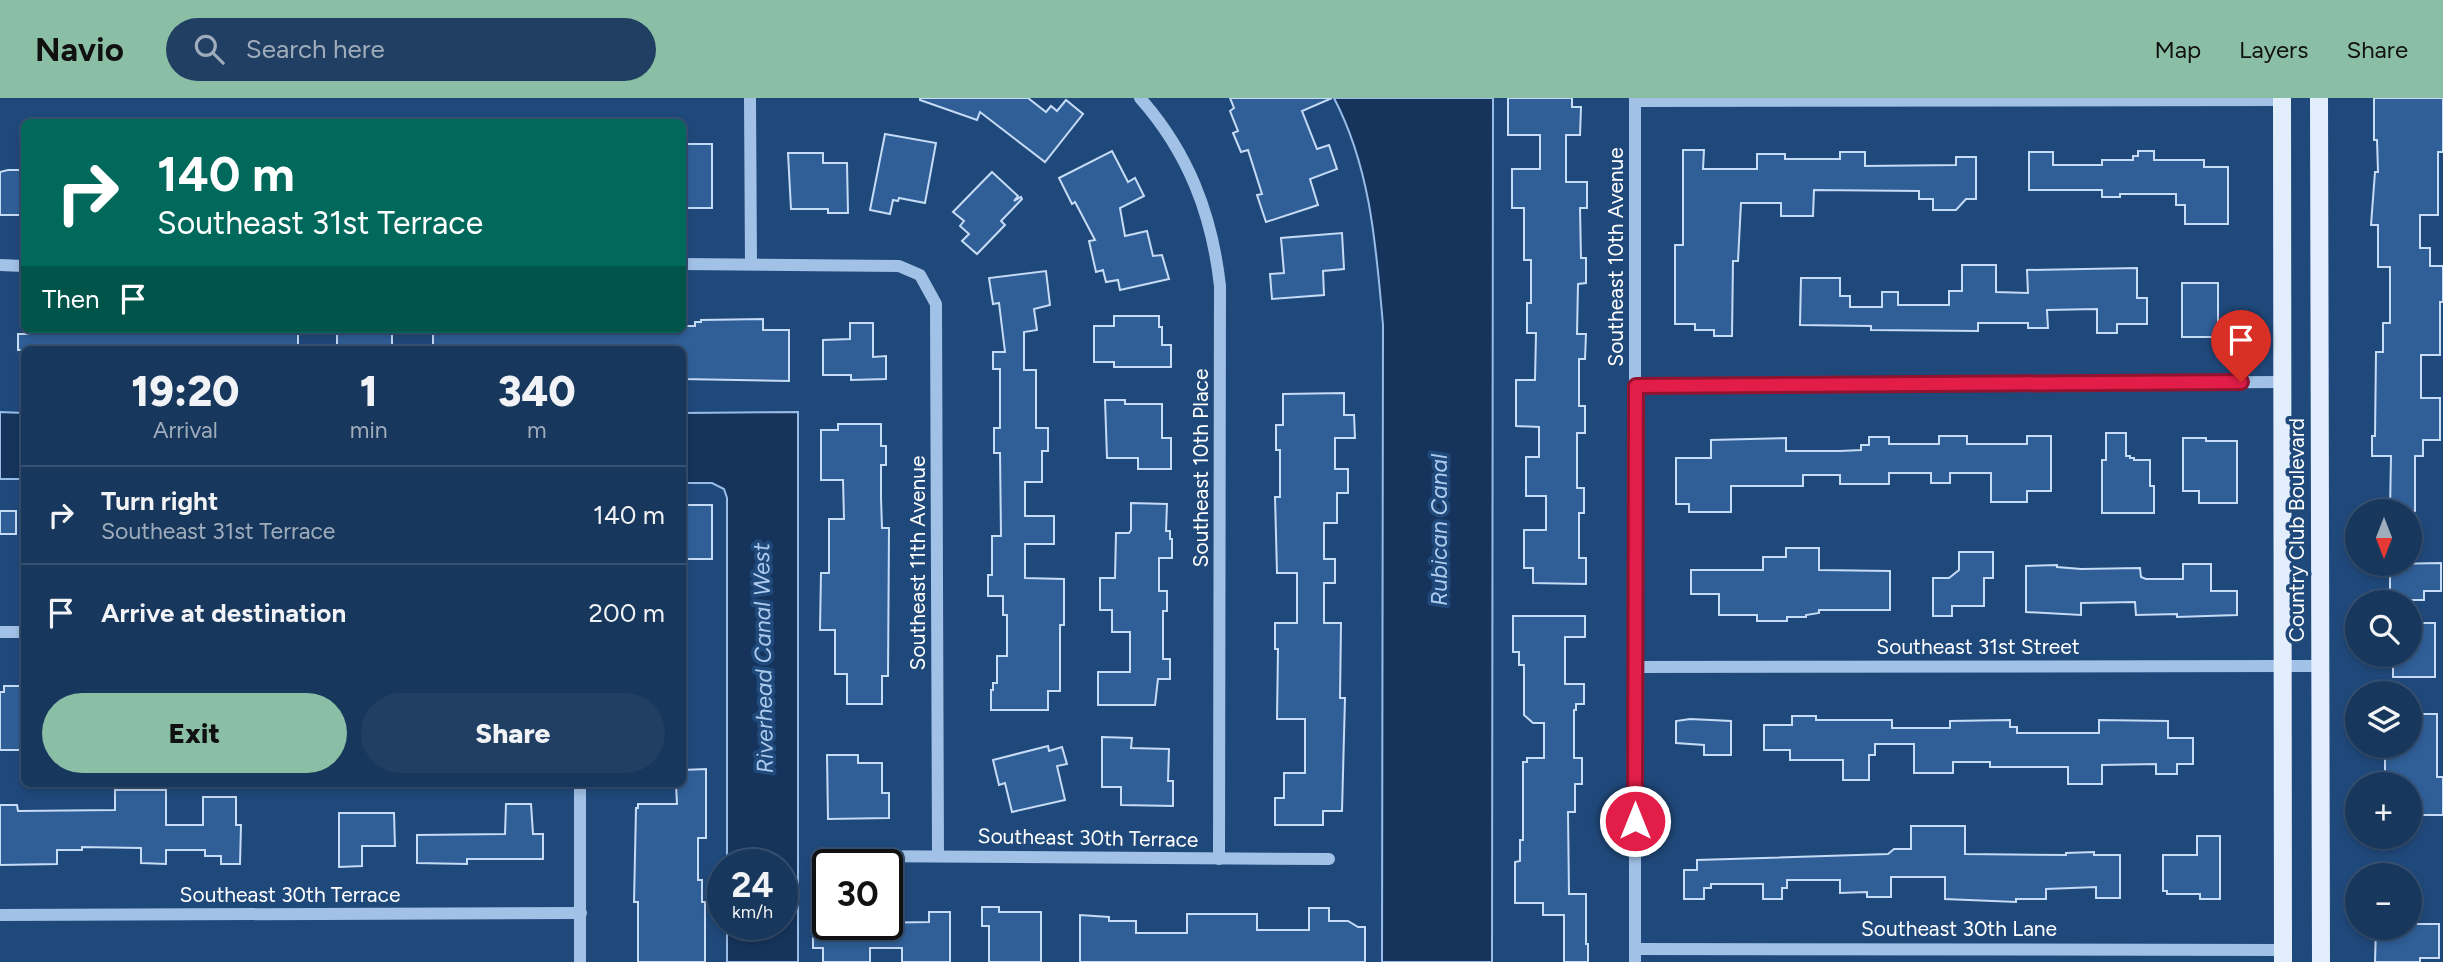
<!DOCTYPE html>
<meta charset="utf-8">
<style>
:root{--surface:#18375c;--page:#213f62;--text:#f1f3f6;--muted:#9facbb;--line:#365172;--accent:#8abfa5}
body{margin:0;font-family:Figtree,sans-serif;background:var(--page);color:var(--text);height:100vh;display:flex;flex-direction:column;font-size:26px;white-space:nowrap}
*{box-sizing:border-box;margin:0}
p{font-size:23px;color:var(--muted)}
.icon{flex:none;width:38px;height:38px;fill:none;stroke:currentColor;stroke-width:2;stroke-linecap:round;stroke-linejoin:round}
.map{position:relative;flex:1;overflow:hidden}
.panel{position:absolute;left:21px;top:248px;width:665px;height:441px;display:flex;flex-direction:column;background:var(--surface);border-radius:10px;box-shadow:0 4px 10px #0003,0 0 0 2px var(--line)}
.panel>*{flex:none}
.hud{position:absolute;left:21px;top:21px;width:665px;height:214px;border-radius:10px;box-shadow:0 4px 10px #0003,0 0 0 2px var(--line);background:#00695c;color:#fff;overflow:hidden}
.needle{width:46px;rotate:180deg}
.controls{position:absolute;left:2345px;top:401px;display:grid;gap:14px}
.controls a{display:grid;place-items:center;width:77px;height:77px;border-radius:50%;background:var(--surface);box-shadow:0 4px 10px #0003,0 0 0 2px var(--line);font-size:35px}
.speed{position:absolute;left:707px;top:751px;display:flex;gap:14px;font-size:35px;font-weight:700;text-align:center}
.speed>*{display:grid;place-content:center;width:91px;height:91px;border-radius:50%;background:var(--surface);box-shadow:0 4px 10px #0003,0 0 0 2px var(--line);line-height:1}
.speed small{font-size:18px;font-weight:400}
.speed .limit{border:4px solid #111;border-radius:10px;background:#fff;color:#111}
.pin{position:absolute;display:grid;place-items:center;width:60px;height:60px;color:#fff;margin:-72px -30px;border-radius:50% 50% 50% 0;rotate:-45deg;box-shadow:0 0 7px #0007}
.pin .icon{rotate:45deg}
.me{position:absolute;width:77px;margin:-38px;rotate:0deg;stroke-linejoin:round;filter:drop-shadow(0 0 5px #0008)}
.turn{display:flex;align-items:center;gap:24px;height:147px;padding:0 21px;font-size:32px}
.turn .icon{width:91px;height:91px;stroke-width:2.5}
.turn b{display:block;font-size:49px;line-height:60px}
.then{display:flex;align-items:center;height:66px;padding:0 21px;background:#0003;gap:14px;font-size:26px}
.eta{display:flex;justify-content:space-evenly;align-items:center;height:119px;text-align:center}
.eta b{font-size:42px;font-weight:800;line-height:49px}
.button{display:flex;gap:14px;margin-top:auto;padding:14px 21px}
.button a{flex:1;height:80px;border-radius:42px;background:var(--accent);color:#111;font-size:28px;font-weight:800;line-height:80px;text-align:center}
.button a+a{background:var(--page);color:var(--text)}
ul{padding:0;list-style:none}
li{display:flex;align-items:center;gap:21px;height:98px;padding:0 21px;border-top:2px solid var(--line)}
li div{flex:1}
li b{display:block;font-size:26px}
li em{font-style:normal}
header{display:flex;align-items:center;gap:42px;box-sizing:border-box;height:98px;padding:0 35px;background:var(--accent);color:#111}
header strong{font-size:33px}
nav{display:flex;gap:38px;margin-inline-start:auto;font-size:24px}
.search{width:490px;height:63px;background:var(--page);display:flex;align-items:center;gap:18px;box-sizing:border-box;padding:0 24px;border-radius:38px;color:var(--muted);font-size:26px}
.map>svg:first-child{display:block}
.water{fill:#16345b;stroke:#96bce7;stroke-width:2}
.building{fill:#305f98;stroke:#c6dbf5;stroke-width:2}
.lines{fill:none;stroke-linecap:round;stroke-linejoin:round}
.minor{stroke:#a2c1e6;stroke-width:12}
.major{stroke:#e3eefd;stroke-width:18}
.route-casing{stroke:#92132f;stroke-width:18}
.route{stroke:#e11d48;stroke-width:12}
.labels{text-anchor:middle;stroke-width:7;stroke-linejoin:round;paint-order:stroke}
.street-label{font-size:21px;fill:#fff;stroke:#20497b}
.water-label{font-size:23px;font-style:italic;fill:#adcbee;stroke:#20497b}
</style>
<header>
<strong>Navio</strong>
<div class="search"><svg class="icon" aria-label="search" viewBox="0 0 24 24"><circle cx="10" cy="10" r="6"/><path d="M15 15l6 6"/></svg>Search here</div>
<nav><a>Map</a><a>Layers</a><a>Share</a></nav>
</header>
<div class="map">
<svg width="2443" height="864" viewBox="0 0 2443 864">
<rect width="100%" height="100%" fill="#20497b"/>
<g class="water">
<path d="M1334 0H1493L1492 864H1382L1383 227C1376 149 1371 71 1334 0Z"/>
<path d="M0 314 24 315V381H0Z"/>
<path d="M798 314V864H727V826H782V766H727V400L724 391 712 385H683V315Z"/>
</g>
<g class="building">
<path d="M920 0H1028L1046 14 1051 8 1057 13 1066 2 1083 16 1045 64 980 14 977 22 920 2Z"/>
<path d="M1230 0H1332L1302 13 1317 51 1329 47 1337 71 1310 81 1318 107 1266 124 1257 97 1262 96 1248 52 1241 54 1233 35 1238 33 1230 13 1234 10Z"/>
<path d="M1508 0H1572V9H1581L1580 37H1566V84H1587V110H1580L1581 160H1586V185L1578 186 1577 236H1586L1585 261H1579V308H1585V335H1577V390H1584V415H1579V460H1586V486L1533 485V470H1524V432H1546V398H1526V359H1539V329L1516 328V282H1535L1536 235H1527V205H1531V162H1524V110H1512V71H1540V37H1508Z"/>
<path d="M2374 0H2443V54H2438V117H2420V150H2430V168H2443V204H2440V257H2421V300H2440V342H2423V358H2415V413H2390L2391 358H2372V338H2375L2376 254H2383V225H2390V169H2378V127H2371L2375 74H2378L2377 42H2374Z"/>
<path d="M885 36 936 45 925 105 899 100 898 103 893 102 890 116 870 112Z"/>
<rect x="682" y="46" width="30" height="64"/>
<path d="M1683 52H1704L1703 71H1757V56H1785V61H1840V54H1865V68L1956 67V59H1976V101H1966L1956 112H1933V101H1919V93L1814 92 1813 118H1781V105H1741L1738 163H1733L1732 238H1714V232H1695V226H1675V147H1683Z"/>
<path d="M1112 53 1128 84 1135 80 1144 98 1120 110 1125 138 1147 133 1153 158 1162 157 1169 181 1120 192 1118 182 1106 184 1103 172 1096 174 1089 143 1095 142 1075 104 1072 106 1059 80Z"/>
<path d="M2138 53H2154V62H2204V69H2228V126H2185V107H2176V96H2120V99H2102V92H2029V54H2053V67H2102V62H2133V58H2138Z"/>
<path d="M788 55H823V65H847L848 115H828V111H791Z"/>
<path d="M8 72H24V107H21V117H0V74Z"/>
<path d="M992 74 1018 98 1014 103 1021 99 1022 101 1001 123 1005 127 977 156 962 143 969 136 960 128 964 123 953 114Z"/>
<path d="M1342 135 1344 171 1323 173 1324 197 1272 201 1270 176 1284 175 1281 140Z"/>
<path d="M1962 167H1996V194L2028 195 2027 172 2137 170V200H2147V226H2117V235H2097V211L2047 212 2048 230H2028V225H1978V233L1871 232V228L1800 227 1801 180H1840V198H1850V209H1882V194H1898V207H1949V193H1962Z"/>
<path d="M1046 173 1050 207 1034 211 1037 232 1024 234V272H1036V330H1048V353H1042V384H1025V418H1054V446H1025V480L1064 481V527H1060V593H1048V612H991V592H993V585H997V558H1007V517H1003V498H988V477H992V438H1001L1000 355H994V330H1000V271H993V254H1005L999 205 993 206 989 180Z"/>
<rect x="2182" y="185" width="36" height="54"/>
<path d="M1114 218H1159V229H1162V247H1171V269H1114V264H1094V228H1114Z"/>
<path d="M763 221V232H789V283L682 281V252H433V231H682V228H695V224H701V222Z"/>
<path d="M850 225H873V259L886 258V281L851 282V277H823V242L850 241Z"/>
<path d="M47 231H298V252H18V236H47Z"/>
<path d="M373 231H392V252H337V234H373Z"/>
<path d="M1344 295V317H1354L1355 340H1335V371H1348V395H1337V425H1324V461H1335V485H1324V525H1341L1340 600H1345L1342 713H1323V727H1275V700H1284V675H1305V621H1277L1278 551H1275V525H1297V475H1277L1275 399H1280V352H1276V327H1283V296Z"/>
<path d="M1105 302H1125V306H1162V340H1171V371H1138V360H1107Z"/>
<path d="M838 326H881V348H886V367H881V400L882 430H889L888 578H882V606H847V576H835V532H820L821 475H829V421H844L843 382H821V332H838Z"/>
<path d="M2106 335H2126V358H2130V360H2134V362H2150V388H2154V415H2102V362H2106Z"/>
<path d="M1939 338H1967V346H2027V338H2051V393H2027V404H1991V375H1950V385H1931V375H1889V386H1840V377H1803V388H1731V414H1689V406H1676V360H1711V342L1786 340V353H1840L1861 352V347H1869V339H1889V346H1939Z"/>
<path d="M2183 340H2206V343H2237V405H2199V393H2183Z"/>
<path d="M1131 405 1167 406 1166 433H1170V441H1172V460H1159V493H1167V513H1163V561H1170V581H1158L1155 607H1098V574H1130V534H1112V512H1100V480H1115L1116 435H1129L1131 432Z"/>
<rect x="682" y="407" width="30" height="54"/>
<rect x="0" y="413" width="16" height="23"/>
<path d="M1786 450H1819V472L1890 473V512H1819V515L1806 517V519H1787V523H1757V517H1719V496H1691V472H1763V459H1786Z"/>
<path d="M1959 454H1993V480H1984V508H1952V518H1933V480H1949L1959 472Z"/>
<path d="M2441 465V493H2424V502H2390V466Z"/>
<path d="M2183 466H2211V493H2237V517L2177 519V516L2136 517 2135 504 2081 505V517L2026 514V468L2057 467V469L2081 471 2140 470 2141 479 2146 481H2183Z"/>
<path d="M1513 518H1585V539H1565V586H1584V606H1576V612H1574V660H1582V686H1575V714H1568L1569 796H1586V846H1588V864H1564V817H1543V805H1515V764L1520 763V742H1523V664H1527V660H1544V625H1533L1524 617V567H1519V554H1513Z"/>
<path d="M2410 525H2435V579H2393V556H2410Z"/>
<path d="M4 588H24L23 652H0V594H4Z"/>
<path d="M2410 616H2437V679H2443V717H2410V686H2385V648H2410Z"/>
<path d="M1792 618H1816V622H1892V630H1950V623L2010 622V629H2017V635H2099V622L2168 623V640H2193V666H2177V676H2156V666L2102 667V686H2068V669H1990V664H1953V675H1914V646H1875V657H1869V682H1843V662H1790V652H1764V627H1792Z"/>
<path d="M1690 621 1731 623V657H1704V647L1676 645V623Z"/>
<path d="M1102 639 1132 640 1131 650 1169 651 1168 683H1173V708L1121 707V689H1102Z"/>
<path d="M1048 648 1049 653 1062 649 1067 666 1057 668 1065 702 1012 714 1005 685 999 687 993 662Z"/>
<path d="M827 657H858V665H882V695H889V720L828 721Z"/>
<path d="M706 671V740H698V782H702V804H705V864H638V804H634L636 710H638V706H677L676 686H682V672Z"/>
<path d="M115 692H166V727H203V699H236V727H241L240 766H221V758H205V752H166V766L141 765V750L82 749V752H57V766L0 767V707H17L18 713 115 712Z"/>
<path d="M506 706H531L533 736H543V761H467V766L417 765V737L505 736Z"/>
<path d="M339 715H394L395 748H362V768L339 769Z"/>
<path d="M1911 728H1965V756L2066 757V755L2094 754V757H2120V800H2096V789L2046 791V801H2016V804L1945 801V779H1891V799H1867V794L1840 795V782H1787V790H1782V801H1763V786H1711V790H1704V801H1684V772H1697V762L1888 756 1894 751H1911Z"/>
<path d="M2197 738H2220V801H2200V796H2167V793H2163V757H2197Z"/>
<path d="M982 809H999V814H1041V864H989V828H982Z"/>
<path d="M1309 810H1329V823H1348L1358 829H1365V864H1080V817L1109 819V823H1136V835H1187V816H1257V832H1309Z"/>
<path d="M929 814H950V864H902V850H870V864H823V850H813V826L929 824Z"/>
<path d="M2410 826H2439V860H2420V864H2375L2376 830H2410Z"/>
</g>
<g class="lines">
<g class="minor">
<path d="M750 0 751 166"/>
<path d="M1140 0C1188 54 1212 116 1220 188L1219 761"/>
<path d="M1635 3 2282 2"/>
<path d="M682 166 899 168 920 177 936 206 938 757"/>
<path d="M0 167 24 168"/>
<path d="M1636 287 2282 284"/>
<path d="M0 534H24"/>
<path d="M1635 569 2320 568"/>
<path d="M580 686V864"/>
<path d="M848 758 1329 761"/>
<path d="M0 817 581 815"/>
<path d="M1635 851 2283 852"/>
<path d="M1635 864V0"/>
</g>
<g class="major">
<path d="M2282 0 2283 864"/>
<path d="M2319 0 2321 864"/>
</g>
</g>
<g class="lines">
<g class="route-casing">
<path id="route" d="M1635 723 1636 288 2241 284"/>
</g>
<use href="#route" class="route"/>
</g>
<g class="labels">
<g class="street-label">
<text transform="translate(1616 159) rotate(-90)" y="7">Southeast 10th Avenue</text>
<text transform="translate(1201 370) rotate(-90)" y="7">Southeast 10th Place</text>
<text transform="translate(2297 432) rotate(-90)" y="7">Country Club Boulevard</text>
<text transform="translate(918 465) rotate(-90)" y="7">Southeast 11th Avenue</text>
<text x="1978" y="556">Southeast 31st Street</text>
<text transform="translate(1088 740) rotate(1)" y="7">Southeast 30th Terrace</text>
<text x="290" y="804">Southeast 30th Terrace</text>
<text x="1959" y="838">Southeast 30th Lane</text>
</g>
<g class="water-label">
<text transform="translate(1439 432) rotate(-90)" y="8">Rubican Canal</text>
<text transform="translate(763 560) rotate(-91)" y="8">Riverhead Canal West</text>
</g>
</g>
</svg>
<div class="controls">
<a><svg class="needle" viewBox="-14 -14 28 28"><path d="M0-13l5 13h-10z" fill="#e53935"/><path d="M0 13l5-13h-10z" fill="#9facbb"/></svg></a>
<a><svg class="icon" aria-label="search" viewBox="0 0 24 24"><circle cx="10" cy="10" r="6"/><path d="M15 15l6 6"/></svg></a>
<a><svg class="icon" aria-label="layers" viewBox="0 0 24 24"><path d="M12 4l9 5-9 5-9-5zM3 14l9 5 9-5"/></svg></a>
<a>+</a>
<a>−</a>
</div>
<div class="speed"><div>24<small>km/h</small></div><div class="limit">30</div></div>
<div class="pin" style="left:2241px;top:284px;background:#d93025"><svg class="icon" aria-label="arrive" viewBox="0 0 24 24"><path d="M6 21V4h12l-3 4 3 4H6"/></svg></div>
<svg class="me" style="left:1635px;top:723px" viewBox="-20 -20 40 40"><circle r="17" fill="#e11d48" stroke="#fff" stroke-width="3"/><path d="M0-11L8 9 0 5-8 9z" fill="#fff"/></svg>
<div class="hud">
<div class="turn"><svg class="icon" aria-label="right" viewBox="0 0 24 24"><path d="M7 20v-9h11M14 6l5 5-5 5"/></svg><div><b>140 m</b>Southeast 31st Terrace</div></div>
<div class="then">Then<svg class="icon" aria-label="arrive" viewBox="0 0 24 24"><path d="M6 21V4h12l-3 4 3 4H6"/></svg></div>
</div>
<section class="panel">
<div class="eta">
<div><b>19:20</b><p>Arrival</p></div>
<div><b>1</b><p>min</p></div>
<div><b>340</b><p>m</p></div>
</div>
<ul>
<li><svg class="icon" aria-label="right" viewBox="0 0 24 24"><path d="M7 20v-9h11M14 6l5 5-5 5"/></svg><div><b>Turn right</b><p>Southeast 31st Terrace</p></div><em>140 m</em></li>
<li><svg class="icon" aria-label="arrive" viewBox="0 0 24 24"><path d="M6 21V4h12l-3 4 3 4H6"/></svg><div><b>Arrive at destination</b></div><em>200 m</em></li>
</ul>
<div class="button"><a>Exit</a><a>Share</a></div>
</section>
</div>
